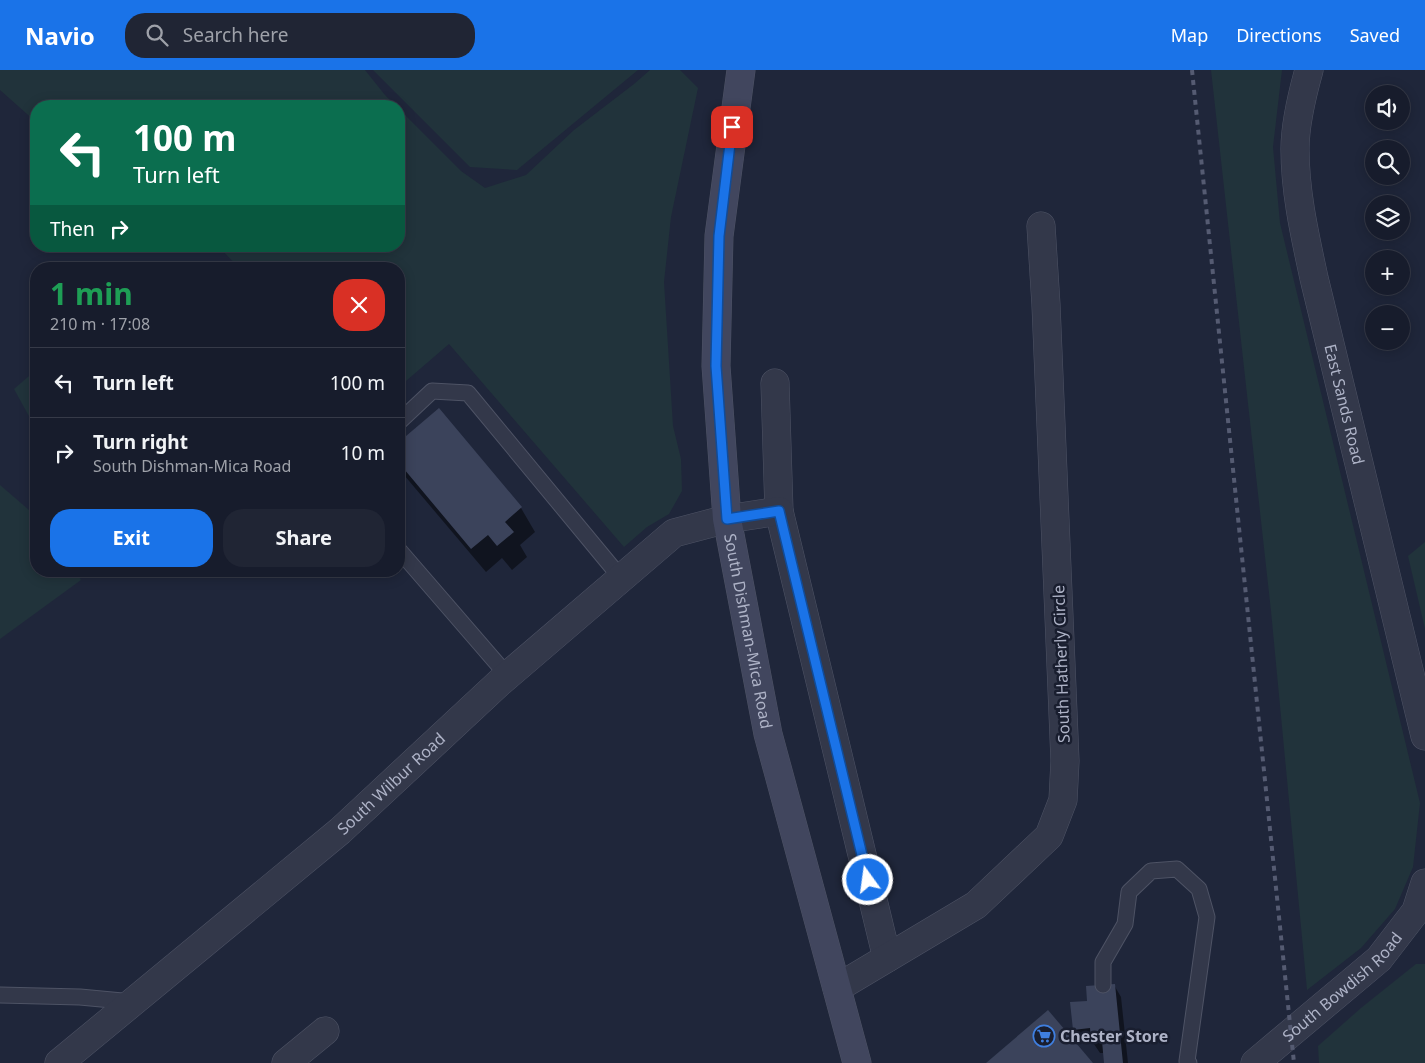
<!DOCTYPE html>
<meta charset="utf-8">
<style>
:root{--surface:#171c2c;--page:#202534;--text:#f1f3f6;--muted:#9ea1a9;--line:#363a48;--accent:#1a73e8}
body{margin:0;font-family:"Noto Sans",sans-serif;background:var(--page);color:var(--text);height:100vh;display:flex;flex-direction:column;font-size:19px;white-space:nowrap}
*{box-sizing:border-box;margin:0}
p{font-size:16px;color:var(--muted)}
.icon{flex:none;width:28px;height:28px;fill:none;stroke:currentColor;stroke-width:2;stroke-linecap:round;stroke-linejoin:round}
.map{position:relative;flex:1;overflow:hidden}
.details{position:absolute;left:30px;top:192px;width:375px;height:315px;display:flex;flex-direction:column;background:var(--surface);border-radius:20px;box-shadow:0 2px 12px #0003,0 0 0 1px var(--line)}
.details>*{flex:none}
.hud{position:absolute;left:30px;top:30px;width:375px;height:152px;border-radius:20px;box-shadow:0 2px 12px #0003,0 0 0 1px var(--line);background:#0b6e4f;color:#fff;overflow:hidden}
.controls{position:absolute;left:1365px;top:15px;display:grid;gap:10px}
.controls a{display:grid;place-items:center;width:45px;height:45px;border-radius:50%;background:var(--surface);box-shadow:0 2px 12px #0003,0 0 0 1px var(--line);font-size:25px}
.pin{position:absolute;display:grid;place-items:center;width:42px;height:42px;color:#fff;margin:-21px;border-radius:10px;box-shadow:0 2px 8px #0006}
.me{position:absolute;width:55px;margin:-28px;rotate:346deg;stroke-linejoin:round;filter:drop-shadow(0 0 4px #0008)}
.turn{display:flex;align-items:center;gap:18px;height:105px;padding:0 20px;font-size:22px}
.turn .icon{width:65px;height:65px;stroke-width:2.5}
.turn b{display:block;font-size:35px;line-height:42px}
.then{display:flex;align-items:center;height:48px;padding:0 20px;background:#0003;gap:10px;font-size:19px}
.round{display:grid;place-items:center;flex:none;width:52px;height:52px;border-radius:20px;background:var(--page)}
.head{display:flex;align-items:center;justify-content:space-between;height:85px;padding:0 20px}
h1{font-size:30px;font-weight:700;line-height:38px;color:#1e9e55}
.primary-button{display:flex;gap:10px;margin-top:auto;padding:10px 20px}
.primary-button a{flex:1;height:58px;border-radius:20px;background:var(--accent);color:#fff;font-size:20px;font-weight:700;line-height:58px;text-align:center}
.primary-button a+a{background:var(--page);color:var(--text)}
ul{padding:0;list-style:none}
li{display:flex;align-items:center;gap:15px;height:70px;padding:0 20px;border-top:1px solid var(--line)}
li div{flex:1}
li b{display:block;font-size:19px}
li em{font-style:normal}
header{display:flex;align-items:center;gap:30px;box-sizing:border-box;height:70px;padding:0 25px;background:var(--accent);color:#fff}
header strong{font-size:24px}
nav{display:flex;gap:28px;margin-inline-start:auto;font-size:18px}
.search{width:350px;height:45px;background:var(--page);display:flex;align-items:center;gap:12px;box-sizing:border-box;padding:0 18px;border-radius:20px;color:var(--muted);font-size:19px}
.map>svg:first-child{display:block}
.green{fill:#21333b}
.shadow{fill:#0007}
.building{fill:#3b435b}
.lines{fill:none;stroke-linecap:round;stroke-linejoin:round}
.service-casing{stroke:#4e5365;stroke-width:17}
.minor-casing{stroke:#4e5365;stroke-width:29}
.tertiary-casing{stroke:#4e5365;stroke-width:29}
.secondary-casing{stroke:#4e5365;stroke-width:29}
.service{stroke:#33384a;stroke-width:15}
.minor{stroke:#33384a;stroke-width:28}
.tertiary{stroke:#33384a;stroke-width:28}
.secondary{stroke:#41465e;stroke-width:28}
.rail{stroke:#555b72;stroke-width:4;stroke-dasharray:5 5;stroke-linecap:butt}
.route-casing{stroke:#114b97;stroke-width:12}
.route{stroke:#1a73e8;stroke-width:9}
.labels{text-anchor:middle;stroke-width:5;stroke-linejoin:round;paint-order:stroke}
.street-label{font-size:16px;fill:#aeb3c7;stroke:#191e2f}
.poi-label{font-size:16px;font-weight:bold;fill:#aeb3c7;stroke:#191e2f;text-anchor:start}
</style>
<header>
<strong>Navio</strong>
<div class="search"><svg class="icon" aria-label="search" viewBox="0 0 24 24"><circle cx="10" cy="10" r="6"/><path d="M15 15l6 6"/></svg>Search here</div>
<nav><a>Map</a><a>Directions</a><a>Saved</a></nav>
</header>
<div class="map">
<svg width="1425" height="993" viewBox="0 0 1425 993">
<rect width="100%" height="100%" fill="#1f263a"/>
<g class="green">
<path d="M0 0H365L385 25 396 36H36V52L0 20Z"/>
<path d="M373 0H638L517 100 470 97Z"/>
<path d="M650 0H680L698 18 671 147 664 212 673 356 681 389 682 421 669 444 647 457 624 477 449 274 399 317V199H240L218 176H399V39L461 101 485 118 526 105 574 60 634 14Z"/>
<path d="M1211 0H1282L1273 77 1280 153 1420 733 1413 797 1395 839 1361 878 1307 920 1271 541Z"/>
<path d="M36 300V359L14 319Z"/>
<path d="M0 415 36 446V501H76L81 510 0 569Z"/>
<path d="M1425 472V559L1408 486Z"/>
<path d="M1416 894H1425V993H1319L1318 976 1361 938Z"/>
</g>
<g class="shadow">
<path d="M439 340 521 438 535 462 520 475 527 487 512 500 502 488 486 502 404 405 399 396V374Z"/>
<path d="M1114 915 1121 927 1128 993H1106L1105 983H1100L1092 971 1081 972 1074 959 1089 932Z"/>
</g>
<g class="building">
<path d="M439 338 522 437 505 452 514 462 497 476 488 465 471 479 399 393V372Z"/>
<path d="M1115 914 1123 993H1104L1102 971H1091L1090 958 1073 960 1070 932 1087 931 1086 916Z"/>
<path d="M1048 940 1093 993H986Z"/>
</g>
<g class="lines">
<g class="service-casing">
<g id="service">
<path d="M399 352 432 321 468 323 621 508"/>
<path d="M399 480 507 605"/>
<path d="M1103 915V892L1125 854 1129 822 1151 801 1177 799 1199 819 1207 847 1187 991 1189 993"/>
<path d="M0 925 80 927 133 932"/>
</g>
</g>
<g class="minor-casing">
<g id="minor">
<path d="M775 313 779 441 887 888"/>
<path d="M837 918 976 835 1049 766 1063 730 1065 691 1046 235 1041 156"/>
<path id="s1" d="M59 993 340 761 500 612 674 463 727 449 779 441"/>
<path d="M286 993 325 961"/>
</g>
</g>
<g class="tertiary-casing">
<g id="tertiary">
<path id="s2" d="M1309 0C1302 25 1295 53 1295 79 1295 123 1305 166 1314 208L1425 666"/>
<path id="s3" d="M1255 993 1379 889 1416 841 1425 813"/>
</g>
</g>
<g class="secondary-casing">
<g id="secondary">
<path id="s4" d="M741 0 719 166 716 296 727 449 768 664 857 993"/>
</g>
</g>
<use href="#service" class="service"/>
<use href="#minor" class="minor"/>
<use href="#tertiary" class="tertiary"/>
<use href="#secondary" class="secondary"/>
<path class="rail" d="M1192 0 1294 993"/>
</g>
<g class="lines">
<g class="route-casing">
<path id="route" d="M732 57 719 166 716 296 727 449 779 441 868 810"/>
</g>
<use href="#route" class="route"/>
</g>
<defs>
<g id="supermarket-ring" transform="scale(1.125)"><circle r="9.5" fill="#191e2f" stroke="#3f7fe0" stroke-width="1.5"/><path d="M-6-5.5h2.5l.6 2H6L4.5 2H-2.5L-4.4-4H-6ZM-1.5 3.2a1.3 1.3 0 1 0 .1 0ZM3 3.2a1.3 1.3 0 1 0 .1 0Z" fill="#3f7fe0"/></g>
</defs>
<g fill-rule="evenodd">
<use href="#supermarket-ring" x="1044" y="966"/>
</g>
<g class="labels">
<g class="street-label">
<text dy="6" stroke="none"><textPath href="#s2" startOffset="341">East Sands Road</textPath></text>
<text dy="6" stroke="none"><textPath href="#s4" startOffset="565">South Dishman-Mica Road</textPath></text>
<text transform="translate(1061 594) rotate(-92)" y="6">South Hatherly Circle</text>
<text dy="6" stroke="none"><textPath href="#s1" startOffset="434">South Wilbur Road</textPath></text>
<text dy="6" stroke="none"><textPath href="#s3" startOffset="116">South Bowdish Road</textPath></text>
</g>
<g class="poi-label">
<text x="1060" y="972">Chester Store</text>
</g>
</g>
</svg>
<div class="controls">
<a><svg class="icon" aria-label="sound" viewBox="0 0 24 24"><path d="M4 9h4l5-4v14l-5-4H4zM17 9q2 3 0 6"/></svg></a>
<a><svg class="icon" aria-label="search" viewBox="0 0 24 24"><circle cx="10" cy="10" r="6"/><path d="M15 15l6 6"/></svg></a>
<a><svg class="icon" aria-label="layers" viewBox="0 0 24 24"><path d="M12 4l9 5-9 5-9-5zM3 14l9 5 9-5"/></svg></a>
<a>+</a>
<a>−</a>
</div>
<div class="pin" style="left:732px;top:57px;background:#d93025"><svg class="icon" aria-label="arrive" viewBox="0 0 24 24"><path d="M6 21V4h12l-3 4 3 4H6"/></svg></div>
<svg class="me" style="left:868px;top:810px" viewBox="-20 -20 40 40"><circle r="17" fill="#1a73e8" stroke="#fff" stroke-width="3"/><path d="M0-11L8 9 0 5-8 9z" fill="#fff"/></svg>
<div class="hud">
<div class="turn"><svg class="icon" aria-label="left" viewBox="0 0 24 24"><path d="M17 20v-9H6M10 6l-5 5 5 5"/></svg><div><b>100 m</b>Turn left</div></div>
<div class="then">Then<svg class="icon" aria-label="right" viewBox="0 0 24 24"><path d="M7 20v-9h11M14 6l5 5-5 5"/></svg></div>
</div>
<section class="details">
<div class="head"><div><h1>1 min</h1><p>210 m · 17:08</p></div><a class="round" style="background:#d93025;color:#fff"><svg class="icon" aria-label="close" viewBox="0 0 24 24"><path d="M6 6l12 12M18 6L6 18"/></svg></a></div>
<ul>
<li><svg class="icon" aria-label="left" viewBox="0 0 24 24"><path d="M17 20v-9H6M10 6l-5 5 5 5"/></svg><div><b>Turn left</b></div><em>100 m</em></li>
<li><svg class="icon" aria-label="right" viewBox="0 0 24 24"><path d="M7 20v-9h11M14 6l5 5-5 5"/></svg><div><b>Turn right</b><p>South Dishman-Mica Road</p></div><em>10 m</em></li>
</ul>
<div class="primary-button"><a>Exit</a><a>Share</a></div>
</section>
</div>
